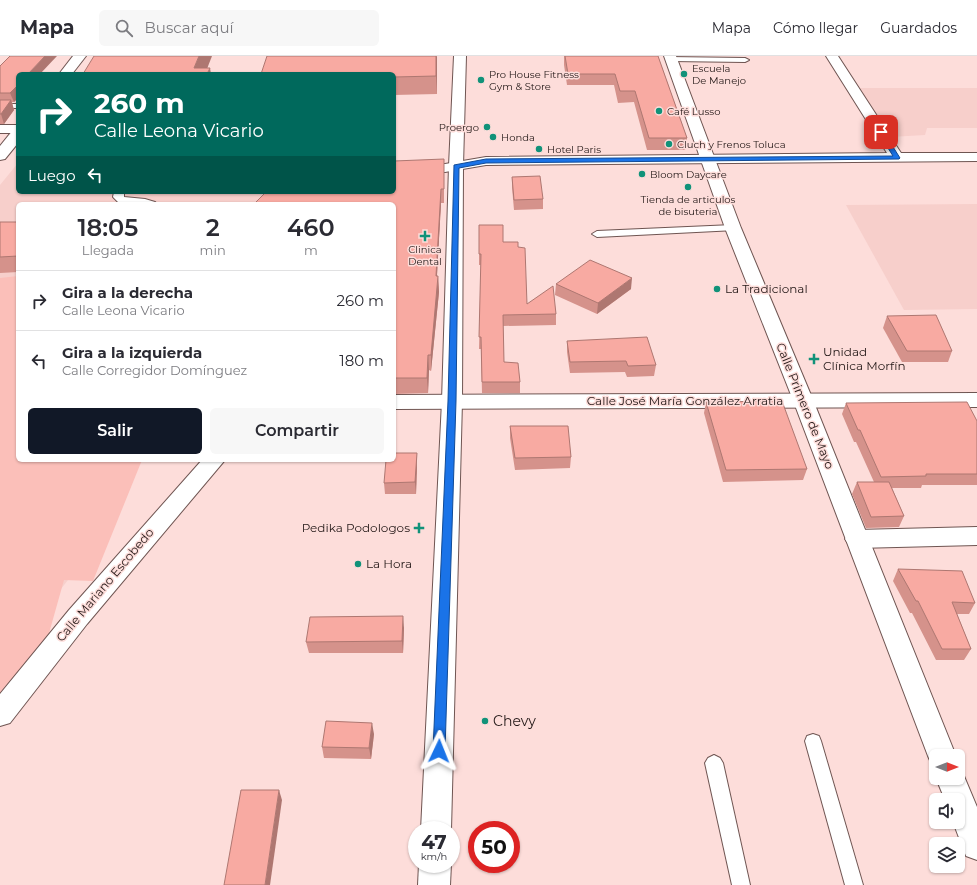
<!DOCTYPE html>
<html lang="es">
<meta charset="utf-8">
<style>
:root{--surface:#fff;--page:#f7f7f7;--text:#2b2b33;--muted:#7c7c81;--line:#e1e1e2;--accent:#111827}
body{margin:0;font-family:Montserrat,sans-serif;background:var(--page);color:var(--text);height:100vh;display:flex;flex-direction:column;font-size:15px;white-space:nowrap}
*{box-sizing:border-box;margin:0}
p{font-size:13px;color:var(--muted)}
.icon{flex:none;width:22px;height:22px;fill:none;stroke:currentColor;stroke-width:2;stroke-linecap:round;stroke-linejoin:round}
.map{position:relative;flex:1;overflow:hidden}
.details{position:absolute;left:16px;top:146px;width:380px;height:260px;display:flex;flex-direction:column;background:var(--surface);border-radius:6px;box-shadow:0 1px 3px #0004}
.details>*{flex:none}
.guide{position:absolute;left:16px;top:16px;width:380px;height:122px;border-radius:6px;box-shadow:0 1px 3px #0004;background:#00695c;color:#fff;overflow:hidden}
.needle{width:26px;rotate:90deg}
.buttons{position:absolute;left:929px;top:693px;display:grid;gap:8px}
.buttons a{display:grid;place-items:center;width:36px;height:36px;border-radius:6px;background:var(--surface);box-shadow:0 1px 3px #0004;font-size:20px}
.speed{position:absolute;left:408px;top:765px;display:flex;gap:8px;font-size:20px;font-weight:700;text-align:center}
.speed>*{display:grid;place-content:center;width:52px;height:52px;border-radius:50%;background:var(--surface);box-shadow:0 1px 3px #0004;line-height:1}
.speed small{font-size:10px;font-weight:400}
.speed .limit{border:6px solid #d22;background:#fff;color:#111}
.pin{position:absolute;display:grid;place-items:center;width:34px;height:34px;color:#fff;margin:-17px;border-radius:8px;box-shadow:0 2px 6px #0006}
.me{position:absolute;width:44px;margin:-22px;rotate:2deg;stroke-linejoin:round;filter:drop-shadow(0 0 3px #0008)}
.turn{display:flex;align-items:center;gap:14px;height:84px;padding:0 12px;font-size:18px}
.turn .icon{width:52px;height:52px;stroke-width:2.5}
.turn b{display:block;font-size:28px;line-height:34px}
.then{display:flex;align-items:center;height:38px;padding:0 12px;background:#0003;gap:8px;font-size:15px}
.eta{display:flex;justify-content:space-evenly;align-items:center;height:68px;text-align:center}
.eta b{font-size:24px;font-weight:600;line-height:28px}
.cta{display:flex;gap:8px;margin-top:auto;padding:8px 12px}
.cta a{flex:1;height:46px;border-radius:6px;background:var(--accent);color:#fff;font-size:16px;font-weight:600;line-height:46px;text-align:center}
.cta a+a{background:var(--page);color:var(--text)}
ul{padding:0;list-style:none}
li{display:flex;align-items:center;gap:12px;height:60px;padding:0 12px;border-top:1px solid var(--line)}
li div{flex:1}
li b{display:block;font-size:15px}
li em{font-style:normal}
header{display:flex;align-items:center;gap:24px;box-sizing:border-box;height:56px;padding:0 20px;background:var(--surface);border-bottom:1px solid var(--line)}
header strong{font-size:19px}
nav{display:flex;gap:22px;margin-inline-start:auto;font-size:14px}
.search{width:280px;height:36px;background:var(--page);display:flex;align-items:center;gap:10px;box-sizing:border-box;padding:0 14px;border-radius:6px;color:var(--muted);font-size:15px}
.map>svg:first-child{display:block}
.built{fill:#f7cfcb}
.green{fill:#fbbfb9}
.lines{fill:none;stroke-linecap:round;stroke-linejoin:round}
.service-casing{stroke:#6f5552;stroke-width:2}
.minor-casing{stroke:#6f5552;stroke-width:2}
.secondary-casing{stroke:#6f5552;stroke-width:2}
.service{fill:#fff;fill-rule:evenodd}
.minor{fill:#fff;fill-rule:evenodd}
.secondary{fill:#fff;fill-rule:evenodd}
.wall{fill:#d5928b}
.shaded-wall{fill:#ae7771}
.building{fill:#f8aaa2;stroke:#ae7771}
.route{fill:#1a73e8;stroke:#114b97}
.poi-dot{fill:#119279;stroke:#fdddda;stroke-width:1.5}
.labels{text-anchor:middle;stroke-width:3;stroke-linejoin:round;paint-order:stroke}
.far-poi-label{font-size:10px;fill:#231817;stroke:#fdddda;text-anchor:start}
.poi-label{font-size:12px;fill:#231817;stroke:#fdddda;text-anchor:start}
.street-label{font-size:12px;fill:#231817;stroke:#fdddda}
.near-poi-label{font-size:14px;fill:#231817;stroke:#fdddda;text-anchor:start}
</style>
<header>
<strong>Mapa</strong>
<div class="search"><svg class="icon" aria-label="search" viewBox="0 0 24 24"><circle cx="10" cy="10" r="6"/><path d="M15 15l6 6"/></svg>Buscar aquí</div>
<nav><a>Mapa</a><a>Cómo llegar</a><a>Guardados</a></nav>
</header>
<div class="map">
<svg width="977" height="829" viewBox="0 0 977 829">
<rect width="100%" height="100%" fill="#fdddda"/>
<g class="built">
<path d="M858 32H977V72H927L925 79 890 81Z"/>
<path d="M18 107V136H269L257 148H18V404L68 524 0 611V129Z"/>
<path d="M977 148V253L904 254 846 149Z"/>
</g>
<path class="green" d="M18 220V404H142L93 525 64 524 46 588 0 642V222Z"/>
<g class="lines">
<g class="service-casing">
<g id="service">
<path d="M668 1 745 2 749 4 745 6 671 5 667 3Z"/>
<rect x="0" y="48" width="18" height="4"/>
<path d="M114 136H124V141L145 143 155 146 157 148 118 146 113 141Z"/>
<path d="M733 169 738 172 736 174 597 181 592 178 597 175Z"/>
<path d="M813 678 819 680 821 685 863 829H845L805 685 807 680Z"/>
<path d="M714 699 720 702 723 707 750 829H732L705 707 708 702Z"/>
</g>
</g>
<g class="minor-casing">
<g id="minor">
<path d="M826 0H838L901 97H977V105L486 109 445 116 394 118V108H445L486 101 887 97Z"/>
<rect x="0" y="69" width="18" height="8"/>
<path d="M977 337V351L394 353V339Z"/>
<path d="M202 404H225L87 568 10 667 0 670V638L69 554Z"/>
<path d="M977 471V489L857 492 849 489 845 483 849 477 857 474Z"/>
</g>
</g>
<g class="secondary-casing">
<g id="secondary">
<path d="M73 0H86L72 18H59Z"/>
<path d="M454 0H466L463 110 462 345 451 774H421L442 345 449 110Z"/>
<path d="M664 0H676L741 172 813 344 956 700H936V711L932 709 928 700 793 344 725 172Z"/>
<path d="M18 73V87L5 103 0 104V90L13 74Z"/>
<path d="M958 711 961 713 977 751V804L966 800 953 766H958V744H945L936 722H958Z"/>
<path d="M419 808H451L450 829H418Z"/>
</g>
</g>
<use href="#service" class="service"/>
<use href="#minor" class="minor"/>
<use href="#secondary" class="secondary"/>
</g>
<g class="wall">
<path d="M437 0V38L394 39V18Z"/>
<path d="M564 0H658L687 82 685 94H647L634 46 618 47 614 29H567L564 9Z"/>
<path d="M0 10 18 18V42L14 46H12L14 54 4 68H0Z"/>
<path d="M444 103V147H441L437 220H438L439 236 431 315 429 314 428 337 394 338V148Z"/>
<path d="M512 121 543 143V153L514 154 512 131Z"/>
<path d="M0 166H18V216L0 217Z"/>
<path d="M503 186 518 191 527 248 556 258V269L503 270 504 306 520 326V337H482L481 293H479L481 209H479V198Z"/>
<path d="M556 228 631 233 597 258 555 239Z"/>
<path d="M887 260 952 295 948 306H902L883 272Z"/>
<path d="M567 285 656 309 654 320 627 321 625 316 570 317 567 296Z"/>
<path d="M706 346 807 413 803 424 723 426 704 357Z"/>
<path d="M846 347 977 365V429H922L921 432H892L904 460 899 471 866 472 852 438 857 426H874L856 386H854L842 358Z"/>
<path d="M510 370 571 401 570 412 515 414 510 382Z"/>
<path d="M417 397V409L416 438H385L384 427Z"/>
<path d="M898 513 975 547 969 558H957L971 593 964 604H936L912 557H910L893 525Z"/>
<path d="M404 572 403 597H309L306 586Z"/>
<path d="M374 678 371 703 324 702 322 691Z"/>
</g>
<g class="shaded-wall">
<path d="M45 0H57L40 18H28Z"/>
<path d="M199 0H212L205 18 194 12Z"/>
<path d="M436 0 437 1V38L436 20Z"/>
<path d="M210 12 211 18H207Z"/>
<path d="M18 29V42L14 46 10 37Z"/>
<path d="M11 44 14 54 4 68 1 58Z"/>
<path d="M441 133V147L436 236V220Z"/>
<path d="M438 220 439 236 431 315V299Z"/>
<path d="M632 222 631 233 597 258 598 247Z"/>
<path d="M428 299 429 314 428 337 427 322Z"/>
<path d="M417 397V409L416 438 415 426Z"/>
<path d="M403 560 404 572 403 597 402 585Z"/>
<path d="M372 667 374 678 371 703 369 692Z"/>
<path d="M279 734 282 744 270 829H265Z"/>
</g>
<g class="building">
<path d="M10 0H45L28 18H18V29L10 37H0V10Z"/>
<path d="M94 0H199L194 12H210L207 18H83Z"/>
<path d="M267 0H436V20L394 21V18H261Z"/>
<path d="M565 0H658L687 82H649L635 35H620L615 18H568Z"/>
<path d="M0 44H11L1 58H0Z"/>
<path d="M444 103V133H441L436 220H438L431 299H428L427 322H394V148H254L266 136H394V105Z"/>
<path d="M540 120 543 143 514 144 512 121Z"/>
<path d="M0 166H18V200L0 201Z"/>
<path d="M479 169H503V186H518V191L525 192 527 248 553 230 556 258 503 259 504 306 518 307 520 326H482L481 281H479L481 198H479Z"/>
<path d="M590 204 632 222 598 247 556 228Z"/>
<path d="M936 259 952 295H907L887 260Z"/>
<path d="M647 281 656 309 628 310 626 305 570 306 567 285Z"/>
<path d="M782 345 807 413 726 414 706 346Z"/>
<path d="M967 346 977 365V418H926V420L881 421 860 374H858L846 347Z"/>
<path d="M510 370H568L571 401 515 402Z"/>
<path d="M394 397H417L415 426 384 427 386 404H394Z"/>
<path d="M857 426H889L904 460 871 461Z"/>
<path d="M898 513 962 515 975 547 952 546 971 593H942L918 545H916Z"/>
<path d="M403 560 402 585 306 586 310 561Z"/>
<path d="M326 665 372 667 369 692 322 691Z"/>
<path d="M241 734H279L265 829H224Z"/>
</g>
<path class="route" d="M879 75H883L900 102 899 103 486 107 459 112 456 345 445 695 443 698 439 700 435 698 433 695 448 345 454 109 486 103 893 100 878 76Z"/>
<g class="poi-dot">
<circle cx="684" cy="18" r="4"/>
<circle cx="481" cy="24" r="4"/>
<circle cx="659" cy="55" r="4"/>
<circle cx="487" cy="71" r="4"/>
<circle cx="493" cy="81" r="4"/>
<circle cx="669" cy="88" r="4"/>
<circle cx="539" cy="93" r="4"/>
<circle cx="642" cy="118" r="4"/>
<circle cx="688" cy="131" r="4"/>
<path d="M423 174h4v4h4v4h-4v4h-4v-4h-4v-4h4z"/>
<circle cx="717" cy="233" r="4"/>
<path d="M812 297h4v4h4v4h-4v4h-4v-4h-4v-4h4z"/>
<path d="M417 466h4v4h4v4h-4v4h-4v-4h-4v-4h4z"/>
<circle cx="358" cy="508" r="4"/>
<circle cx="485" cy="665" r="4"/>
</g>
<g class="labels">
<g class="far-poi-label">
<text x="692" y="16">Escuela<tspan x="692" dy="12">De Manejo</tspan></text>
<text x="489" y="22">Pro House Fitness<tspan x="489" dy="12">Gym &amp; Store</tspan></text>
<text x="667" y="59">Café Lusso</text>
<text x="479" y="75" text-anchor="end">Proergo</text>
<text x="501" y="85">Honda</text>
<text x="677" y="92">Cluch y Frenos Toluca</text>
<text x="547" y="97">Hotel Paris</text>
<text x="650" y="122">Bloom Daycare</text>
<text x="688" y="147" text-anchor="middle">Tienda de articulos<tspan x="688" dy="12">de bisuteria</tspan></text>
<text x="425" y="197" text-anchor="middle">Clinica<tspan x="425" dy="12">Dental</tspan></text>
</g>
<g class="poi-label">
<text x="725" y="237">La Tradicional</text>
<text x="823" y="300">Unidad<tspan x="823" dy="14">Clínica Morfín</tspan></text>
<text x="410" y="476" text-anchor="end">Pedika Podologos</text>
<text x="366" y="512">La Hora</text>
</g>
<g class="street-label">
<text x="685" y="349">Calle José María González Arratia</text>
<text transform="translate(805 350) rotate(68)" y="4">Calle Primero de Mayo</text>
<text transform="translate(105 529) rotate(-50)" y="4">Calle Mariano Escobedo</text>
</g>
<g class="near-poi-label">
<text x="493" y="670">Chevy</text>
</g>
</g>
</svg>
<div class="buttons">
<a><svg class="needle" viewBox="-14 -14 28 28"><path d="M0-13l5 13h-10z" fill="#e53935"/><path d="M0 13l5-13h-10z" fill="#7c7c81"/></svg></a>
<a><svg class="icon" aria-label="sound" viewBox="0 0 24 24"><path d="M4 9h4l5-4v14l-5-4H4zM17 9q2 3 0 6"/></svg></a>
<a><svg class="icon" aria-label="layers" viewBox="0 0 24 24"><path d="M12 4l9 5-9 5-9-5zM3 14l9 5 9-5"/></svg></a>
</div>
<div class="speed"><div>47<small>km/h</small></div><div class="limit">50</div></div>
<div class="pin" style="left:881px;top:76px;background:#d93025"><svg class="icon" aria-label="arrive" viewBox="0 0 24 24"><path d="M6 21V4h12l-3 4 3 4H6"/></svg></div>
<svg class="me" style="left:439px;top:695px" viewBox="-20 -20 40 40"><path d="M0-17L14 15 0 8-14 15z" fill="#1a73e8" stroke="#fff" stroke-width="4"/></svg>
<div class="guide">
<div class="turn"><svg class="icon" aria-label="right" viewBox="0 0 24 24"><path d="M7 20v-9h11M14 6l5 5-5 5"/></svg><div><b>260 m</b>Calle Leona Vicario</div></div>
<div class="then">Luego<svg class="icon" aria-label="left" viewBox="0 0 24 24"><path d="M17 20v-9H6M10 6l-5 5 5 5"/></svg></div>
</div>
<section class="details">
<div class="eta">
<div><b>18:05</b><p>Llegada</p></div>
<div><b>2</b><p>min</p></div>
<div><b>460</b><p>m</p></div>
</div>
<ul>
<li><svg class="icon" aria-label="right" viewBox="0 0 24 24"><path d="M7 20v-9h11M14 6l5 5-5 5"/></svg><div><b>Gira a la derecha</b><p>Calle Leona Vicario</p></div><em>260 m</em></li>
<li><svg class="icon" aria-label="left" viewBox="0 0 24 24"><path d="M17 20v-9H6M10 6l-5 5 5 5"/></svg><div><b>Gira a la izquierda</b><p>Calle Corregidor Domínguez</p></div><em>180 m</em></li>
</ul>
<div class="cta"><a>Salir</a><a>Compartir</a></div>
</section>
</div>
